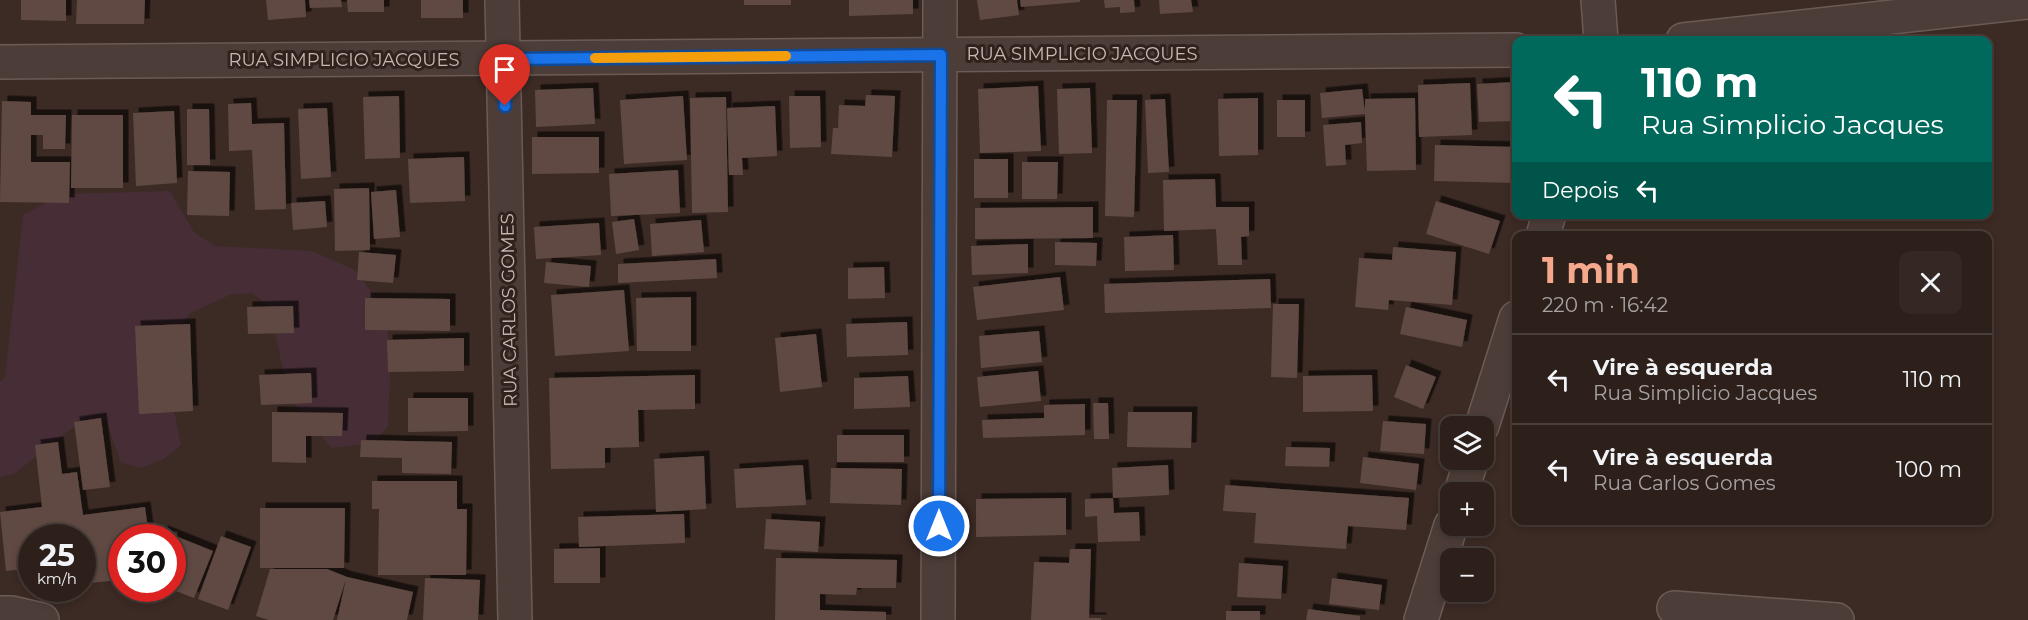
<!DOCTYPE html>
<html lang="pt">
<meta charset="utf-8">
<style>
:root{--surface:#2d201b;--page:#352824;--text:#f1f3f6;--muted:#a7a3a3;--line:#483e3a;--accent:#f5a88b}
body{margin:0;font-family:Montserrat,sans-serif;background:var(--page);color:var(--text);height:100vh;display:flex;flex-direction:column;font-size:22px;white-space:nowrap}
*{box-sizing:border-box;margin:0}
p{font-size:20px;color:var(--muted)}
.icon{flex:none;width:33px;height:33px;fill:none;stroke:currentColor;stroke-width:2;stroke-linecap:round;stroke-linejoin:round}
.map{position:relative;flex:1;overflow:hidden}
.details{position:absolute;left:1512px;top:231px;width:480px;height:294px;display:flex;flex-direction:column;background:var(--surface);border-radius:12px;box-shadow:0 3px 9px #0003,0 0 0 2px var(--line)}
.details>*{flex:none}
.top-card{position:absolute;left:1512px;top:36px;width:480px;height:183px;border-radius:12px;box-shadow:0 3px 9px #0003,0 0 0 2px var(--line);background:#00695c;color:#fff;overflow:hidden}
.tools{position:absolute;left:1440px;top:416px;display:grid;gap:12px}
.tools a{display:grid;place-items:center;width:54px;height:54px;border-radius:12px;background:var(--surface);box-shadow:0 3px 9px #0003,0 0 0 2px var(--line);font-size:30px}
.speed{position:absolute;left:18px;top:524px;display:flex;gap:12px;font-size:30px;font-weight:700;text-align:center}
.speed>*{display:grid;place-content:center;width:78px;height:78px;border-radius:50%;background:var(--surface);box-shadow:0 3px 9px #0003,0 0 0 2px var(--line);line-height:1}
.speed small{font-size:15px;font-weight:400}
.speed .limit{border:9px solid #d22;background:#fff;color:#111}
.pin{position:absolute;display:grid;place-items:center;width:51px;height:51px;color:#fff;margin:-62px -26px;border-radius:50% 50% 50% 0;rotate:-45deg;box-shadow:0 0 6px #0007}
.pin .icon{rotate:45deg}
.me{position:absolute;width:66px;margin:-33px;rotate:0deg;stroke-linejoin:round;filter:drop-shadow(0 0 4px #0008)}
.turn{display:flex;align-items:center;gap:21px;height:126px;padding:0 30px;font-size:27px}
.turn .icon{width:78px;height:78px;stroke-width:2.5}
.turn b{display:block;font-size:42px;line-height:51px}
.then{display:flex;align-items:center;height:57px;padding:0 30px;background:#0003;gap:12px;font-size:22px}
.round{display:grid;place-items:center;flex:none;width:63px;height:63px;border-radius:12px;background:var(--page)}
.headline{display:flex;align-items:center;justify-content:space-between;height:102px;padding:0 30px}
h1{font-size:36px;font-weight:700;line-height:45px;color:var(--accent)}
ul{padding:0;list-style:none}
li{display:flex;align-items:center;gap:18px;height:90px;padding:0 30px;border-top:2px solid var(--line)}
li div{flex:1}
li b{display:block;font-size:22px}
li em{font-style:normal}
.map>svg:first-child{display:block}
.green{fill:#462d36}
.building{fill:#5e4a43;filter:url(#shadow)}
.lines{fill:none;stroke-linecap:round;stroke-linejoin:round}
.street-casing{stroke:#6b5b56;stroke-width:36}
.street{stroke:#4d3d38;stroke-width:33}
.route-casing{stroke:#114b97;stroke-width:15}
.route{stroke:#1a73e8;stroke-width:10}
.slow{stroke:#f59e0b;stroke-width:10}
.labels{text-anchor:middle;stroke-width:6;stroke-linejoin:round;paint-order:stroke}
.street-label{font-size:18px;fill:#c8b9b4;stroke:#32221d}
</style>
<div class="map">
<svg width="2028" height="620" viewBox="0 0 2028 620">
<defs>
<filter id="shadow"><feDropShadow dx="5.5" dy="-5.5" stdDeviation="0" flood-color="#0009"/></filter>
</defs>
<rect width="100%" height="100%" fill="#3c2a24"/>
<path class="green" d="M170 191 194 232 215 246 312 251 355 270 384 309 391 355 388 426 374 443 331 448 288 396 270 307 252 293 230 295 189 314 163 354 181 445 164 459 142 468 121 463 106 420 84 419 14 474 0 477V382L5 377 23 215 63 194Z"/>
<g class="building">
<path d="M21 0H66V21L21 20Z"/>
<path d="M77 0H145L144 24H76Z"/>
<path d="M266 0H305L306 17 268 20Z"/>
<path d="M309 0H341L342 7 310 8Z"/>
<path d="M347 0H384V12H348Z"/>
<rect x="421" y="0" width="42" height="18"/>
<rect x="744" y="0" width="47" height="5"/>
<path d="M849 0H913V14L849 16Z"/>
<path d="M977 0H1017L1019 15 980 20Z"/>
<path d="M1020 0H1080V2L1021 7Z"/>
<path d="M1104 0H1134L1135 12 1120 13V7L1105 8Z"/>
<path d="M1159 0H1191L1193 12 1160 14Z"/>
<path d="M1516 82V121L1479 122 1477 84Z"/>
<path d="M1470 83 1472 135 1419 137 1418 85Z"/>
<path d="M1038 86 1041 151 980 153 978 89Z"/>
<path d="M593 88 595 124 536 127 535 90Z"/>
<path d="M1090 88 1092 153 1059 154 1057 89Z"/>
<path d="M1362 89 1365 112V99L1415 98 1416 170 1367 171 1365 114 1322 118 1320 93Z"/>
<path d="M866 95 895 96 892 157 831 154 833 128H838L839 105 865 106Z"/>
<path d="M399 96 400 158 365 159 363 97Z"/>
<path d="M683 96 687 160 624 164 620 100Z"/>
<path d="M789 96H820L821 147 790 148Z"/>
<path d="M726 97 728 212 692 213 690 98Z"/>
<path d="M1258 98V155L1219 156 1218 99Z"/>
<path d="M1165 99 1169 172 1148 173 1145 100Z"/>
<path d="M1107 100H1137L1134 217 1105 216Z"/>
<rect x="1277" y="100" width="28" height="37"/>
<path d="M2 101 31 102V115H66L65 149H43V135H31V162H70L69 203 0 202Z"/>
<path d="M251 103 252 124 284 123 286 209 255 210 252 150 229 151 228 104Z"/>
<path d="M775 106 777 156 742 158 743 175H729L727 108Z"/>
<path d="M327 108 331 177 301 179 298 109Z"/>
<path d="M187 109H209L210 165H187Z"/>
<path d="M174 111 177 183 136 186 133 113Z"/>
<path d="M72 115H123V188H71Z"/>
<path d="M1361 122 1362 143 1345 145 1346 165 1326 166 1323 125Z"/>
<path d="M532 137H599V173L532 174Z"/>
<path d="M1435 145 1516 147V183L1434 181Z"/>
<path d="M464 157 465 201 410 203 408 159Z"/>
<rect x="974" y="159" width="34" height="39"/>
<path d="M1022 162H1058L1057 199H1022Z"/>
<path d="M678 170 680 213 611 216 609 174Z"/>
<path d="M188 171 230 172 229 216 187 215Z"/>
<path d="M1215 179 1216 207H1249V236L1241 237 1242 265H1218L1216 229 1164 231 1163 180Z"/>
<path d="M369 188 370 250 335 251 334 189Z"/>
<path d="M396 190 400 237 374 239 371 192Z"/>
<path d="M325 201 327 227 293 230 291 203Z"/>
<path d="M1436 201 1500 221 1489 254 1426 234Z"/>
<path d="M1093 207V238L975 239V208Z"/>
<path d="M634 219 639 250 616 254 612 222Z"/>
<path d="M701 220 704 252 652 256 650 224Z"/>
<path d="M599 223 601 255 536 259 534 227Z"/>
<path d="M1173 235 1174 270 1125 271 1124 237Z"/>
<path d="M1055 242 1097 243 1096 266 1055 265Z"/>
<path d="M1028 244V273L972 275 971 246Z"/>
<path d="M1393 247 1456 252 1452 305 1389 300 1388 310 1355 307 1359 258 1392 260Z"/>
<path d="M359 252 396 255 393 283 357 280Z"/>
<path d="M716 259 717 278 618 283V264Z"/>
<path d="M546 262 591 266 589 287 544 283Z"/>
<path d="M884 267 885 298 848 299V268Z"/>
<path d="M1060 277 1064 310 977 320 973 287Z"/>
<path d="M1270 279 1271 308 1105 313 1104 284Z"/>
<path d="M624 290 629 351 555 356 551 295Z"/>
<path d="M691 297V351H637L636 298Z"/>
<path d="M365 298 450 299V331L365 330Z"/>
<path d="M1273 304H1299L1297 378 1271 377Z"/>
<path d="M293 306 294 333 248 334 247 307Z"/>
<path d="M1406 307 1467 320 1462 347 1400 334Z"/>
<path d="M907 322 908 355 847 357 846 324Z"/>
<path d="M190 324 193 411 139 414 135 326Z"/>
<path d="M1039 331 1042 362 981 368 979 336Z"/>
<path d="M816 334 822 387 780 392 775 338Z"/>
<path d="M464 338V371L388 372 387 340Z"/>
<path d="M1406 365 1436 377 1423 409 1394 397Z"/>
<path d="M1038 371 1041 401 980 407 977 377Z"/>
<path d="M311 373 312 403 261 405 259 375Z"/>
<path d="M695 375V409L638 410 639 447 605 448V468L551 469 549 378Z"/>
<path d="M1372 375 1373 411 1303 412V376Z"/>
<path d="M908 376 910 407 854 409V378Z"/>
<path d="M408 398H468V431L408 432Z"/>
<path d="M1093 403H1108L1109 439H1094Z"/>
<path d="M1085 404V435L983 438 982 420 1044 418V405Z"/>
<path d="M272 412 343 413 342 436H306V463L272 462Z"/>
<path d="M1128 412H1192L1191 448 1127 447Z"/>
<path d="M101 418 110 487 83 490 74 422Z"/>
<path d="M1383 421 1426 424 1424 454 1380 451Z"/>
<rect x="837" y="435" width="67" height="27"/>
<path d="M361 440 452 442 451 474 402 473V458L360 457Z"/>
<path d="M58 442 62 474 77 472 83 515 145 507 149 537H122V557L116 558 118 580 91 583 88 561 82 562V537H32V568L6 571 0 512 42 507 35 445Z"/>
<path d="M1286 447 1330 448 1329 467 1285 466Z"/>
<path d="M704 456 706 509 656 512 654 459Z"/>
<path d="M1363 457 1419 464 1416 490 1360 483Z"/>
<path d="M803 465 806 505 736 508 734 469Z"/>
<path d="M1168 465 1169 495 1113 498 1112 468Z"/>
<path d="M831 468 902 469 901 505 830 503Z"/>
<path d="M372 481H457V509H467L466 575H378L379 509H372Z"/>
<path d="M1225 485 1409 498 1406 530 1348 526 1346 549 1254 543 1256 513 1223 511Z"/>
<path d="M1066 498V535L976 537V499Z"/>
<path d="M1113 498 1114 513 1139 512 1140 541 1098 542 1097 516 1085 517V499Z"/>
<path d="M260 508H345L344 568H260Z"/>
<path d="M684 514 685 543 579 547 578 517Z"/>
<path d="M766 519 820 522 818 552 764 549Z"/>
<path d="M163 531 213 551 194 598 168 588H172V537H160Z"/>
<path d="M221 536 251 547 228 610 198 599Z"/>
<path d="M600 548V583H554V549Z"/>
<path d="M1070 549H1091L1089 618H1101V620H1031L1034 562 1069 563Z"/>
<path d="M776 558 897 560 896 588H857L856 595 820 594V610L886 612V620H775Z"/>
<path d="M1239 563 1283 566 1281 599 1237 597Z"/>
<path d="M270 569H327L347 577 413 592 407 620H337L346 579 333 620H269L256 616Z"/>
<path d="M425 578 480 580 478 620H423Z"/>
<path d="M1332 578 1382 585 1379 610 1329 604Z"/>
<path d="M1308 609 1360 616V620H1306Z"/>
<rect x="1226" y="611" width="34" height="9"/>
</g>
<g class="lines">
<g class="street-casing">
<g id="street">
<path d="M502 0 515 620"/>
<path d="M1598 0 1601 40"/>
<path d="M1683 40 2028 2"/>
<path d="M0 62 1516 50"/>
<path d="M1543 236 1549 214"/>
<path d="M1482 426 1516 318"/>
<path d="M1461 492 1472 459"/>
<path d="M1674 608 1837 620"/>
<path d="M0 613H12L42 620"/>
<path d="M938 620 940 0"/>
<path d="M1421 620 1451 525"/>
</g>
</g>
<use href="#street" class="street"/>
</g>
<g class="lines">
<g class="route-casing">
<path id="route" d="M505 106 504 59 941 55 939 526"/>
</g>
<use href="#route" class="route"/>
<path class="slow" d="M595 58 786 56"/>
</g>
<g class="labels">
<g class="street-label">
<text x="1082" y="60">RUA SIMPLICIO JACQUES</text>
<text x="344" y="66">RUA SIMPLICIO JACQUES</text>
<text transform="translate(509 310) rotate(-91)" y="6">RUA CARLOS GOMES</text>
</g>
</g>
</svg>
<div class="tools">
<a><svg class="icon" aria-label="layers" viewBox="0 0 24 24"><path d="M12 4l9 5-9 5-9-5zM3 14l9 5 9-5"/></svg></a>
<a>+</a>
<a>−</a>
</div>
<div class="speed"><div>25<small>km/h</small></div><div class="limit">30</div></div>
<div class="pin" style="left:505px;top:106px;background:#d93025"><svg class="icon" aria-label="arrive" viewBox="0 0 24 24"><path d="M6 21V4h12l-3 4 3 4H6"/></svg></div>
<svg class="me" style="left:939px;top:526px" viewBox="-20 -20 40 40"><circle r="17" fill="#1a73e8" stroke="#fff" stroke-width="3"/><path d="M0-11L8 9 0 5-8 9z" fill="#fff"/></svg>
<div class="top-card">
<div class="turn"><svg class="icon" aria-label="left" viewBox="0 0 24 24"><path d="M17 20v-9H6M10 6l-5 5 5 5"/></svg><div><b>110 m</b>Rua Simplicio Jacques</div></div>
<div class="then">Depois<svg class="icon" aria-label="left" viewBox="0 0 24 24"><path d="M17 20v-9H6M10 6l-5 5 5 5"/></svg></div>
</div>
<section class="details">
<div class="headline"><div><h1>1 min</h1><p>220 m · 16:42</p></div><a class="round"><svg class="icon" aria-label="close" viewBox="0 0 24 24"><path d="M6 6l12 12M18 6L6 18"/></svg></a></div>
<ul>
<li><svg class="icon" aria-label="left" viewBox="0 0 24 24"><path d="M17 20v-9H6M10 6l-5 5 5 5"/></svg><div><b>Vire à esquerda</b><p>Rua Simplicio Jacques</p></div><em>110 m</em></li>
<li><svg class="icon" aria-label="left" viewBox="0 0 24 24"><path d="M17 20v-9H6M10 6l-5 5 5 5"/></svg><div><b>Vire à esquerda</b><p>Rua Carlos Gomes</p></div><em>100 m</em></li>
</ul>
</section>
</div>
